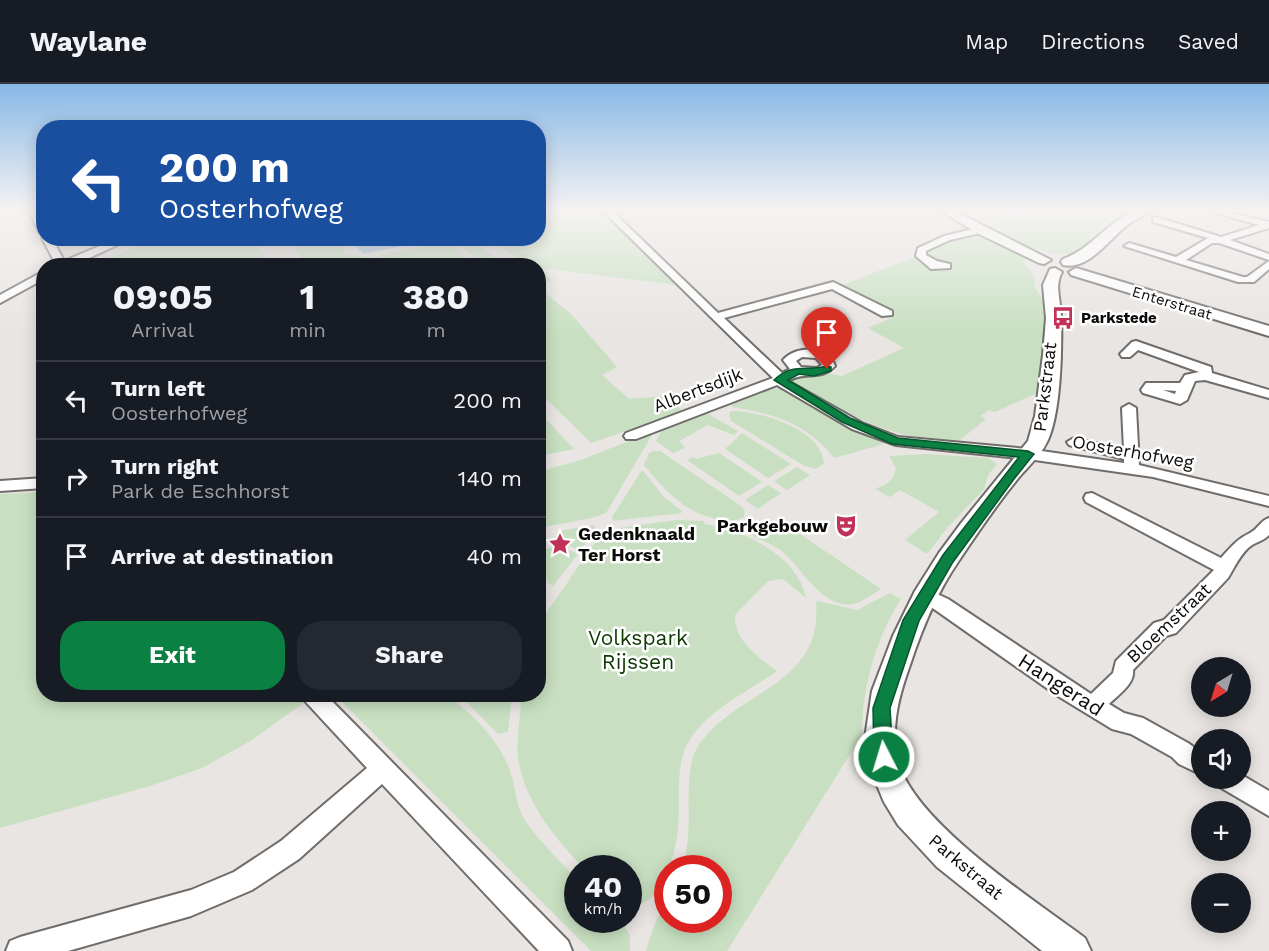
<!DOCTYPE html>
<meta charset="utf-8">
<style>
:root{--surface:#171b24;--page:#242831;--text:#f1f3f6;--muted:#9ea1a6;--line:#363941;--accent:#0b8043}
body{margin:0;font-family:"Work Sans",sans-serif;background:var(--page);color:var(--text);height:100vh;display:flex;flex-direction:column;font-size:22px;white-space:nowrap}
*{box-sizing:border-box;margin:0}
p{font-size:20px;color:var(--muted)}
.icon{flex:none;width:33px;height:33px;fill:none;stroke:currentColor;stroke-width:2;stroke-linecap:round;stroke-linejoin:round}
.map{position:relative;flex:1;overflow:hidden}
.sheet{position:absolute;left:36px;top:174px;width:510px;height:444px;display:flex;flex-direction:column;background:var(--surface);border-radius:24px;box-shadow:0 3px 15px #0003}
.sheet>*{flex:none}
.guide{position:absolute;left:36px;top:36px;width:510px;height:126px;border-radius:24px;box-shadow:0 3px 15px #0003;background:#1a4fa0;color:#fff;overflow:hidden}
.needle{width:39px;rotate:218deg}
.buttons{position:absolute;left:1191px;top:573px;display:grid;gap:12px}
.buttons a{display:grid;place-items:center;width:60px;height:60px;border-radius:50%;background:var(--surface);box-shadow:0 3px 15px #0003;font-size:30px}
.speed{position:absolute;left:564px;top:771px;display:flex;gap:12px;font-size:30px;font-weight:700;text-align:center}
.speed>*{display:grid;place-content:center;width:78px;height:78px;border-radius:50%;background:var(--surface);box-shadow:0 3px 15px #0003;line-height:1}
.speed small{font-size:15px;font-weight:400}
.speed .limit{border:9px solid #d22;background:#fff;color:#111}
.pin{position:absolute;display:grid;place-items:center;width:51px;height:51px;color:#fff;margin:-62px -26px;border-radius:50% 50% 50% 0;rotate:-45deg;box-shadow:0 0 6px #0007}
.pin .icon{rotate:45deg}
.me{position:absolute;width:66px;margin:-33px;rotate:355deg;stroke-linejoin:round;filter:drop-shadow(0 0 4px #0008)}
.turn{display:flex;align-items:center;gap:21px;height:126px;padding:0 24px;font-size:27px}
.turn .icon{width:78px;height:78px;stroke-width:2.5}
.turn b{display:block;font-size:42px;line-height:51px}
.eta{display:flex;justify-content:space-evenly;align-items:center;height:102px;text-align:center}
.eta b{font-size:36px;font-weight:700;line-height:42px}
.primary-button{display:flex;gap:12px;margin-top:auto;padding:12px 24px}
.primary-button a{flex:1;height:69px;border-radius:24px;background:var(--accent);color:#fff;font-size:24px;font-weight:700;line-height:69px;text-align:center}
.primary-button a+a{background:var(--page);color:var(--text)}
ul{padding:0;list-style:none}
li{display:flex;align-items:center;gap:18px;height:78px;padding:0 24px;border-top:2px solid var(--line)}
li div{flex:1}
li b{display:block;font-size:22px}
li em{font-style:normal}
header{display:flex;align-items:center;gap:36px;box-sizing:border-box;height:84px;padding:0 30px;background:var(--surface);border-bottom:2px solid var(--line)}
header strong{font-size:28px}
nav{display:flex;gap:33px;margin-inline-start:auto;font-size:21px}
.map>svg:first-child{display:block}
.green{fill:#c8e0c1}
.water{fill:#99bfe4}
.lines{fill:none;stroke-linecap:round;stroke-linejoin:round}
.street-casing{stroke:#6f6c6a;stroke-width:4}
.secondary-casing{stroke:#6f6c6a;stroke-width:4}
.street{fill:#fff;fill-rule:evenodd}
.secondary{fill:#fff;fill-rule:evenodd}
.shaded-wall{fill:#7b7b7e}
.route{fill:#0b8043;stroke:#07532c;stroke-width:1.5}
.labels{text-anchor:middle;stroke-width:5;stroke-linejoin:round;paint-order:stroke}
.far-street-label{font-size:15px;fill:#0c0b0a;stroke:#fff}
.far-poi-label{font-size:15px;font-weight:bold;fill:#0c0b0a;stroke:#fff;text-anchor:start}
.street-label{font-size:18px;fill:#0c0b0a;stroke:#fff}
.poi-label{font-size:18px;font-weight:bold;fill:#0c0b0a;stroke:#fff;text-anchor:end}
.near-park-label{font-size:21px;fill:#0d3800;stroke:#fff}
.near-street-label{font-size:21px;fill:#0c0b0a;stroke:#fff}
</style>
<header>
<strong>Waylane</strong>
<nav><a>Map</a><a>Directions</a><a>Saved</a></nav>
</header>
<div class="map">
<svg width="1269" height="867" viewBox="0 0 1269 867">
<rect width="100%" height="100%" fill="#e8e5e2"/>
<g class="green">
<path d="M539 127H603L677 201 549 185 540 186 552 196 539 200 538 182 525 181 492 155 538 154Z"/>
<path d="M1039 127H1088L1110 133C1103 139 1092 155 1084 163 1063 184 1008 153 987 142Z"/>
<path d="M975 149 1025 173 1024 180 1034 191 1035 204 1048 222 1039 308 995 328 989 326 980 332 986 335 955 360C887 352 849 333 791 297V291L824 289 842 292 904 264 868 244 891 234 889 230 893 227 843 201Z"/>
<path d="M156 155H253L270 181H92Z"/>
<path d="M303 155H337L341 156 345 170 368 173 371 178 369 181H306L295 164Z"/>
<path d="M455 155H472L504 181C481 182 470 172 455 155Z"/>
<path d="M446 157 451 159 460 170 480 181H376L375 173 378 172Z"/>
<path d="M538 203 571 230 617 283 602 291 629 315 664 312 683 327 591 359 539 308Z"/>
<path d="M768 304 783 305 884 360 834 374C807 340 773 329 732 323V316Z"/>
<path d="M538 327 574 365 539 372Z"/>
<path d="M703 327 738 347 734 351 708 341 679 357 685 364 673 369 656 357 664 342Z"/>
<path d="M731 327C760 327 820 344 824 379L816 385 803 381 731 337 729 330Z"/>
<path d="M742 349 791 380 768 394 725 365Z"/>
<path d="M644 351H652L606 429 596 433 539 444 538 388 581 376Z"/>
<path d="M653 367H660L741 422 745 427 744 433C735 438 727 437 717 435 683 428 665 406 644 381L649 369Z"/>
<path d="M719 369 762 398 739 412 687 376 693 373 696 375Z"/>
<path d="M926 370 988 374 997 380 988 391 984 405 947 444 927 470 905 456 939 428 900 406 890 413 875 405C887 400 894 397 896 384L889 372Z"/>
<path d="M797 383 810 391 787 406 774 397Z"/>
<path d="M642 386 664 413 682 427 681 429 613 437 612 433Z"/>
<path d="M768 401 781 409 758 425 745 416Z"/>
<path d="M43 408 44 610H300L306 617 252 656 202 684 150 702 0 744V410Z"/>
<path d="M676 436 704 437V440C744 446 797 471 806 514L783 495 768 497 735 531C734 557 758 573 777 587 749 607 713 623 693 651 673 677 681 714 678 744 676 765 671 783 661 800 653 814 645 822 629 821L628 784H583C554 752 525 719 518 674 516 656 520 636 521 618L522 611 538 610V543L542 535 594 460 605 450 625 443Z"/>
<path d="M776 439 784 444 788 442 881 505C874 509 865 516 857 519 824 529 802 484 783 468 771 458 753 455 743 444Z"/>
<path d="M594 441 595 445 581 466 566 461 568 458 560 455 558 447Z"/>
<path d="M552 464 561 467 564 464 578 470 553 502 548 499 539 466Z"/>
<path d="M890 509 901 515C875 556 862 604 862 651L727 867H646L653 844 667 813 668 836H718V784H681C698 747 678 689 700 659 740 605 823 601 816 518L818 517 857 526Z"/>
<path d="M335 611H447C471 629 498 655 509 684 515 698 515 715 521 729 528 746 564 781 577 796L578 836H620L630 852V867H591Z"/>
<path d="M460 611H512L508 648 498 650Z"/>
</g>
<path class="water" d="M349 155H359L366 162 397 155 403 162 363 170Z"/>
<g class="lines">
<g class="street-casing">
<g id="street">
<path d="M29 127H37L44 138V151L39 148Z"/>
<path d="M603 127H612L718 229 833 198 892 227V231L882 232 832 205 724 234 782 289 790 285 783 276C796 261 828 261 835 282 820 298 806 286 788 297L862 339 898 353 1028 365 1124 379V375L1069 361 1067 358 1074 354 1124 366 1122 324 1129 320 1136 324 1139 381 1269 412V422L1153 393 1028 375 896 361 852 345 777 301 636 355H626L624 352 626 349 773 294ZM802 273 816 274 822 281 817 284 801 283 796 277Z"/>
<path d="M1210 127H1223L1269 138V144L1230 156 1269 170V176L1219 159H1212L1186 176 1243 193H1247L1269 177V185L1254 198H1238L1124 162 1129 159 1176 173 1208 154 1153 138V134L1156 133 1221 153 1259 141Z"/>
<path d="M981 143 984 144V148L950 156 926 167V171L937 177 950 180V184L931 185 916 172 918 164 944 152Z"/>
<path d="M44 152V154H52L64 177 119 154H132L72 182H57L42 154Z"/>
<path d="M44 187V195L0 219V211Z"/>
<path d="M1136 257 1211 283 1212 289 1269 306V314L1205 296 1195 297 1187 316 1180 320 1143 309 1141 306 1146 299H1180L1185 291 1199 288 1138 266 1130 273H1122L1120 270 1132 258ZM1163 306 1176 307 1175 310Z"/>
<path d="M44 394V404L0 407V397Z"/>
<path d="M1092 409 1221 474C1232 462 1236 456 1250 449 1258 445 1260 437 1269 434V451C1263 457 1259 457 1252 461 1242 467 1234 484 1228 494L1176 549 1166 552 1133 586C1135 600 1118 611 1109 620L1124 629 1143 634 1188 659 1202 669V691L1179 680 1172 673 1131 650 1112 645 1058 612 934 525 917 516 915 511 917 506 924 504 948 515 1091 610 1113 589 1116 577 1154 539 1164 536 1214 486 1086 418 1084 414 1086 410Z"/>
<path d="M301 610H325L568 857 572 867H539L382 700 299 775 252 806 191 832 68 867H6L10 857 20 853 191 806 234 788 281 757 367 684 304 616Z"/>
<path d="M1240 690 1269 707V732L1218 702 1215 694H1240Z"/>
</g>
</g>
<g class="secondary-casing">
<g id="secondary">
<path d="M941 127H955L1051 176 1044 180 1039 179 977 149Z"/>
<path d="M1133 127H1148C1142 133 1132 137 1125 143 1109 156 1087 187 1063 181L1061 178 1063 175C1091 165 1107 139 1133 127Z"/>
<path d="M1055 184 1062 188C1054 202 1061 217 1061 232 1062 264 1061 330 1047 358 1040 373 1026 384 1016 397 995 423 976 451 958 478 936 510 922 545 910 581 898 614 889 648 900 683 920 742 1034 816 1085 854L1091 867H1042L937 783 898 741 884 718 869 682 865 654 872 607 893 552 915 507 939 469 962 438 1028 357 1035 332 1043 271 1046 234 1043 201 1050 185Z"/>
<path d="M1076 184 1269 242V252L1071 191 1069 188Z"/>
</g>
</g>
<use href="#street" class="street"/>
<use href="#secondary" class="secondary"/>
</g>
<path class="shaded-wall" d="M374 154H391V156L375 160Z"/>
<linearGradient id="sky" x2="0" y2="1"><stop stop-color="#88b8e6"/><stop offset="0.51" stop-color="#f5f3f2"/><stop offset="1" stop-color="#f5f3f2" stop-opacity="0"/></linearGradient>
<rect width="1269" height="248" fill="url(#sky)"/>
<path class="route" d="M827 282 831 283V287L814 292 799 290 788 296 850 334 898 354 1028 367 1034 370 1014 395 953 478 919 537 890 624 893 673 890 679 884 682 877 679 874 673 873 624 903 536 943 471 1019 373 892 360 842 338 774 296C793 278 805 288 827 282Z"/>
<defs>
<g id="bus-bare" transform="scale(1.8)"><path d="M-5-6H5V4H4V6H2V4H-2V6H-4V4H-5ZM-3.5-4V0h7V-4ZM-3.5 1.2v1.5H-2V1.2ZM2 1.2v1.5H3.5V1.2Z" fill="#c23258" stroke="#fff" stroke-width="2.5" paint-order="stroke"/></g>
<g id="theatre-bare" transform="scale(1.8)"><path d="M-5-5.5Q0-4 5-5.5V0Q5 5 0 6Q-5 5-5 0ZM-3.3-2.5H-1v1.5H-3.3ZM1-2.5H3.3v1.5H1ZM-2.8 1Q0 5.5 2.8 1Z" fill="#c23258" stroke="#fff" stroke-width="2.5" paint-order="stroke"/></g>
<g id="sight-bare" transform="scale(1.8)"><path d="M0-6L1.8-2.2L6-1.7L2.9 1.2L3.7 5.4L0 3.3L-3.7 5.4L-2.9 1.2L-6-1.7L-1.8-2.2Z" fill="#c23258" stroke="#fff" stroke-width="2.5" paint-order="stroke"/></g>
</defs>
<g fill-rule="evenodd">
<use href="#bus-bare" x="1063" y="234"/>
<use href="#theatre-bare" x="846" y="442"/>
<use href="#sight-bare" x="560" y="460"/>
</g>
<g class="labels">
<g class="far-street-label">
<text transform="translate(1172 219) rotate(17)" y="5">Enterstraat</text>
</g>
<g class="far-poi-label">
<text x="1081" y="239">Parkstede</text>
</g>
<g class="street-label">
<text transform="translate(1045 303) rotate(-83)" y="6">Parkstraat</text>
<text transform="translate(698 306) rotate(-21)" y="6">Albertsdijk</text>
<text transform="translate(1133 368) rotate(10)" y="6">Oosterhofweg</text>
<text transform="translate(1169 539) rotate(-43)" y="6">Bloemstraat</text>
<text transform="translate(966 783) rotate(40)" y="6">Parkstraat</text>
</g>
<g class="poi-label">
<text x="828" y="448">Parkgebouw</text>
<text x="578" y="456" text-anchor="start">Gedenknaald<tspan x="578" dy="21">Ter Horst</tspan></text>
</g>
<g class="near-park-label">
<text x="638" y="561">Volkspark<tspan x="638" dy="24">Rijssen</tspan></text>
</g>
<g class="near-street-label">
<text transform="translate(1061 601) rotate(33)" y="7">Hangerad</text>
</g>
</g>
</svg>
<div class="buttons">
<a><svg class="needle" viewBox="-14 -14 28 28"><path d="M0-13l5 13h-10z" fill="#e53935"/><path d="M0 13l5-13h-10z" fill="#9ea1a6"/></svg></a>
<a><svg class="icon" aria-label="sound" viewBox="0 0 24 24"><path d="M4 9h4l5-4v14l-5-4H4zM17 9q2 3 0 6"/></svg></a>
<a>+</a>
<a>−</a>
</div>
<div class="speed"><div>40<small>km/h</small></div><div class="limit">50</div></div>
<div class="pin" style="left:827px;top:285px;background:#d93025"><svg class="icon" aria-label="arrive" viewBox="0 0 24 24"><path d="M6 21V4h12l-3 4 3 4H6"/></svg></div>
<svg class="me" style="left:884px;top:673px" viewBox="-20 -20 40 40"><circle r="17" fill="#0b8043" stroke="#fff" stroke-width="3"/><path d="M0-11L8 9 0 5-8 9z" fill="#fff"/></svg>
<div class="guide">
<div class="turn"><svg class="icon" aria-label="left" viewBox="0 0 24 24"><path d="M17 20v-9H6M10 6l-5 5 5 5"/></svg><div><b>200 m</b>Oosterhofweg</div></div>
</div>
<section class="sheet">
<div class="eta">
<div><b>09:05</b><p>Arrival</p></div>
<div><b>1</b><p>min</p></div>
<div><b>380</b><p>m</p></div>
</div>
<ul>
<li><svg class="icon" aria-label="left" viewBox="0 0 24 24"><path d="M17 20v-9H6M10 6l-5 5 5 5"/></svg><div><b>Turn left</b><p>Oosterhofweg</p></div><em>200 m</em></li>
<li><svg class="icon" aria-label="right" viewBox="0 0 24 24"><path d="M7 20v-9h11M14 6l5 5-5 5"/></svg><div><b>Turn right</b><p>Park de Eschhorst</p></div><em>140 m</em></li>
<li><svg class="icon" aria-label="arrive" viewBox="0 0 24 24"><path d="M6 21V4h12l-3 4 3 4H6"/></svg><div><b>Arrive at destination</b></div><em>40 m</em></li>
</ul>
<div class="primary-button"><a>Exit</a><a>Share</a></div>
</section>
</div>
